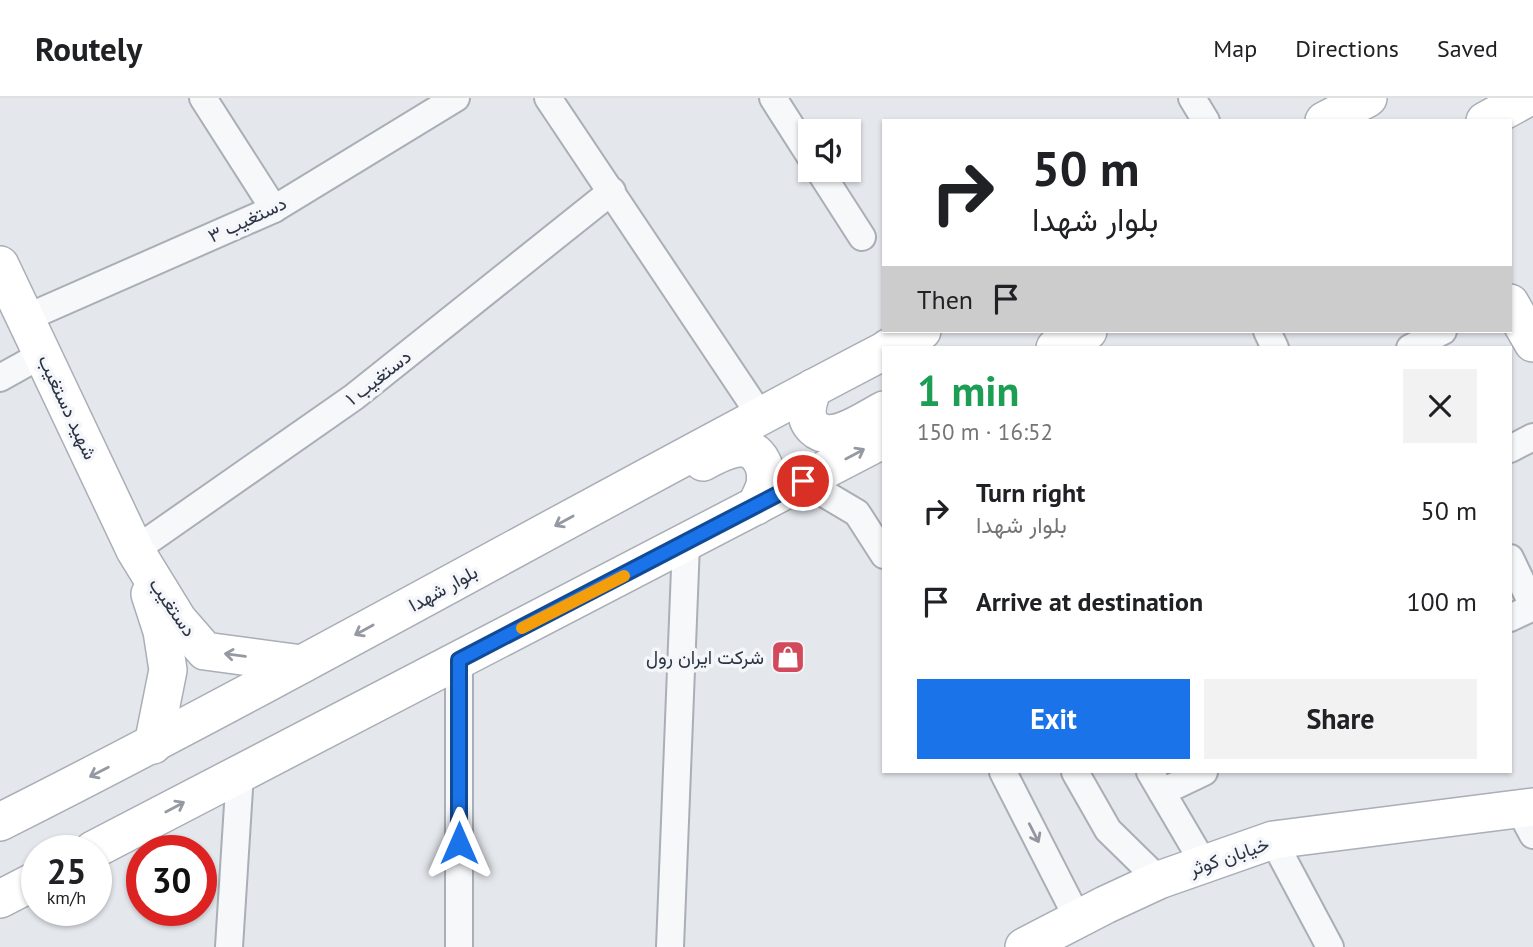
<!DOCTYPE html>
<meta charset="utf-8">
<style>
:root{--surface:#fff;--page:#f2f2f2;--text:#202124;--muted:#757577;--line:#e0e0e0;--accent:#1a73e8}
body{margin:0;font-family:"PT Sans",Vazirmatn,sans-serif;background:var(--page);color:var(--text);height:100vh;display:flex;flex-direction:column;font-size:26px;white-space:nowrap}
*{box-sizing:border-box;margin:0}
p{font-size:23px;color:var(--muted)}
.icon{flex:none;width:38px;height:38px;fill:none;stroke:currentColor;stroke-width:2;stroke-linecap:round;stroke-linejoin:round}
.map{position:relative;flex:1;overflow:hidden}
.details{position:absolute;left:882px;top:248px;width:630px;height:427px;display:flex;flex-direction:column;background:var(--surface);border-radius:0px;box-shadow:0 2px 5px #0004}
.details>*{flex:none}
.guide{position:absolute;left:882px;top:21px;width:630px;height:214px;border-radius:0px;box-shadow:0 2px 5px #0004;background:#fff;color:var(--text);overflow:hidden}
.fabs{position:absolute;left:798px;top:21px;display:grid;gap:14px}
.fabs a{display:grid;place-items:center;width:63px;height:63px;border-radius:0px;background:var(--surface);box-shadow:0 2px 5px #0004;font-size:35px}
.speed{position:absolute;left:21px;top:737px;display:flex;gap:14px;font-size:35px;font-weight:700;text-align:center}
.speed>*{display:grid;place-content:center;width:91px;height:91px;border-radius:50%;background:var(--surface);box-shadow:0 2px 5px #0004;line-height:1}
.speed small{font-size:18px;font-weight:400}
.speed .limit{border:10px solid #d22;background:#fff;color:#111}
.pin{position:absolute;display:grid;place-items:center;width:60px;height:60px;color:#fff;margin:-30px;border:4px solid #fff;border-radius:50%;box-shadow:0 2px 7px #0007}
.me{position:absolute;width:77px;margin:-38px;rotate:0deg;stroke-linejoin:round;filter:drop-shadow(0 0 5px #0008)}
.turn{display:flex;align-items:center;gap:24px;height:147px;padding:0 35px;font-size:32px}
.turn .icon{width:91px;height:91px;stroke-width:2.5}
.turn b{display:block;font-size:49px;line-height:60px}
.then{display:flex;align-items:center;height:66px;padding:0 35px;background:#0003;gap:14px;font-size:26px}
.round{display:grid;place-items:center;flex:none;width:74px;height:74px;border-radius:0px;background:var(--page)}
.headline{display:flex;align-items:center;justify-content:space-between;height:119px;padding:0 35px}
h1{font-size:42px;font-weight:600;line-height:52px;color:#1e9e55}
.primary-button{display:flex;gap:14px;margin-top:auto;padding:14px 35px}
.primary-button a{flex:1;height:80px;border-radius:0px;background:var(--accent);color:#fff;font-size:28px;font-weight:600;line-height:80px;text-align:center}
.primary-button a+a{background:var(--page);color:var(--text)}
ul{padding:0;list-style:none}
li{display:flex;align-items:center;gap:21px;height:91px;padding:0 35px}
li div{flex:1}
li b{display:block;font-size:26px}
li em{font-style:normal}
header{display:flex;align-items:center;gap:42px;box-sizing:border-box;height:98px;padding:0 35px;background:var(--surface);border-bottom:2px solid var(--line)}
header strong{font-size:33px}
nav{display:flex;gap:38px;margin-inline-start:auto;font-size:24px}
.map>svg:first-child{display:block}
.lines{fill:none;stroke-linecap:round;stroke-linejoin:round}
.street-casing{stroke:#a9aeb7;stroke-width:30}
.secondary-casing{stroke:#a9aeb7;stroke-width:40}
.street{stroke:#f7f8fa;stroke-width:26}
.secondary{stroke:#fff;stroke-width:37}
.oneway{stroke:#959aa2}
.oneway2{stroke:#9196a0}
.route-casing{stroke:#114b97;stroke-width:18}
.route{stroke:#1a73e8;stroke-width:12}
.slow{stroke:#f59e0b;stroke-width:12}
.labels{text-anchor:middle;stroke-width:7;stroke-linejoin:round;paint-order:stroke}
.street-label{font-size:19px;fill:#2b3445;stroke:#f4f6f9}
.poi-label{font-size:19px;fill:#2b3445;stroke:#f4f6f9;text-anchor:end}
</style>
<header>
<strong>Routely</strong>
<nav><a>Map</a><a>Directions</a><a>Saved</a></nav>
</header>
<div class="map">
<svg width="1533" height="849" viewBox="0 0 1533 849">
<rect width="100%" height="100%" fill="#e4e7ec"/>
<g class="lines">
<g class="street-casing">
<g id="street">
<path d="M203 0 274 111"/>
<path d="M548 0 760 317"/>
<path d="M773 0 810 58"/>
<path d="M1192 0 1206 23"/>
<path d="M819 72 862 139"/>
<path d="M26 220 274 111 456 0"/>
<path d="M1267 233 1275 250"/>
<path d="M1410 250 1443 233"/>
<path d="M0 280 43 256"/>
<path d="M1510 351 1533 339"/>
<path d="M803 383 857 415 884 457"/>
<path d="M135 452 354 299 612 93"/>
<path d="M1510 460 1533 508"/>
<path d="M1510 520 1533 509"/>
<path d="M459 562V849"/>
<path d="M1003 674 1078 821"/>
<path d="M1075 674 1108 732 1159 782"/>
<path d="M1150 674 1204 766"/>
<path d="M1162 694 1204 674"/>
<path d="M1519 711 1533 737"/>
<path d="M1273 742 1330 849"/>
<path d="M229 849 240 675"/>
<path d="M670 849 686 446"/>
</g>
</g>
<g class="secondary-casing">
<g id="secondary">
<path d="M1324 23 1368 0"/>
<path d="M1485 23 1527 0"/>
<path d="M0 167 135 452 178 522 205 553 302 566"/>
<path d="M1510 205 1533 245"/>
<path d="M888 250 922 233"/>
<path d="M1055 250 1088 233"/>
<path d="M813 290C808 303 802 319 814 330 832 347 866 321 884 312"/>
<path d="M703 364C723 353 749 339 762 364 766 371 766 379 765 387 763 394 759 401 756 408"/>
<path d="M150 496 162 533 168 572 153 647"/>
<path d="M0 724C298 574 588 407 884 253"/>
<path d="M93 752 884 341"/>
<path d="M0 801 37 782"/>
<path d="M1024 849 1105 807 1159 782 1273 742 1533 709"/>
</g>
</g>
<use href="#street" class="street"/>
<use href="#secondary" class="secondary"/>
</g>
<defs><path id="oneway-shaft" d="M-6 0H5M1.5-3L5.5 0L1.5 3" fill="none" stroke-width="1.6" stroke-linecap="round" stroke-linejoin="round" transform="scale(1.75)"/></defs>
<g class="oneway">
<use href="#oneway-shaft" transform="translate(855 356) rotate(-28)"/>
<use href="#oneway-shaft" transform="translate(564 423) rotate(151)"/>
<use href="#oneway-shaft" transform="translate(364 532) rotate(151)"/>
<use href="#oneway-shaft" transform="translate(235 557) rotate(-172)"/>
<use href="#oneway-shaft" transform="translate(99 674) rotate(153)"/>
<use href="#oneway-shaft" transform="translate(175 709) rotate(-28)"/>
</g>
<use class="oneway2" href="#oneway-shaft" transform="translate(1034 735) rotate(63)"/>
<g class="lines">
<g class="route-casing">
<path id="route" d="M459 745V562L803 383"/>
</g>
<use href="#route" class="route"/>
<path class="slow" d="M522 530 624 478"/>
</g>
<defs>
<g id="shop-square" transform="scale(1.75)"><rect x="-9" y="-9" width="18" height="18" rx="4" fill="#d1495b" stroke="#f4f6f9"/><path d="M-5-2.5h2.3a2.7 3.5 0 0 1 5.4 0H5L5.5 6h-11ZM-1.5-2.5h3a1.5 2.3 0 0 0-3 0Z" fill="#fff"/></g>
</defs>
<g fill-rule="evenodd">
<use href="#shop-square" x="788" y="559"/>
</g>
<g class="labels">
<g class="street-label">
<text transform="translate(247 121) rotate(-25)" y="7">دستغیب ۳</text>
<text transform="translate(378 279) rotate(-38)" y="7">دستغیب ۱</text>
<text transform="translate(68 309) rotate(65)" y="7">شهید دستغیب</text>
<text transform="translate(443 490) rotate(-29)" y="7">بلوار شهدا</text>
<text transform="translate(173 509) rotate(55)" y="7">دستغیب</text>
<text transform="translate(1229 758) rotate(-19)" y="7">خیابان کوثر</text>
</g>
<g class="poi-label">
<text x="764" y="566">شرکت ایران رول</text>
</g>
</g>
</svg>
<div class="fabs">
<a><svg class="icon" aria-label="sound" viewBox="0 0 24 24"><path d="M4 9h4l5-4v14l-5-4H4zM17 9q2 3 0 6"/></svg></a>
</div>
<div class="speed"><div>25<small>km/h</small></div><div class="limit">30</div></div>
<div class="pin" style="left:803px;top:383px;background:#d93025"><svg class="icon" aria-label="arrive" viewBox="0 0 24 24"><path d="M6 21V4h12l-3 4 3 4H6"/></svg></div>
<svg class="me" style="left:459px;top:745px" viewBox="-20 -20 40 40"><path d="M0-17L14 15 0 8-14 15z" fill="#1a73e8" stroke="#fff" stroke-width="4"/></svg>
<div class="guide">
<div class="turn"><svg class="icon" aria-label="right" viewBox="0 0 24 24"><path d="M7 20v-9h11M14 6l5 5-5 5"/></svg><div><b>50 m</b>بلوار شهدا</div></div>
<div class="then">Then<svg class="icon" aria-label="arrive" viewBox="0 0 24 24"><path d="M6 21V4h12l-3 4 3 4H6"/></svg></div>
</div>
<section class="details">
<div class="headline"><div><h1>1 min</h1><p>150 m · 16:52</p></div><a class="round"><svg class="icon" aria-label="close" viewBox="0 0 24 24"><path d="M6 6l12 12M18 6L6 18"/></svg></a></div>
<ul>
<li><svg class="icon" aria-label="right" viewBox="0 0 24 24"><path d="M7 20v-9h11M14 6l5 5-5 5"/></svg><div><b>Turn right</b><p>بلوار شهدا</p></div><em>50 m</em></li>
<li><svg class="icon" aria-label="arrive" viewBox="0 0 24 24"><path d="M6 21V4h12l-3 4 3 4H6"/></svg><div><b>Arrive at destination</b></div><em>100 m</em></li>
</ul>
<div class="primary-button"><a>Exit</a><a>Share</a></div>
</section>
</div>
